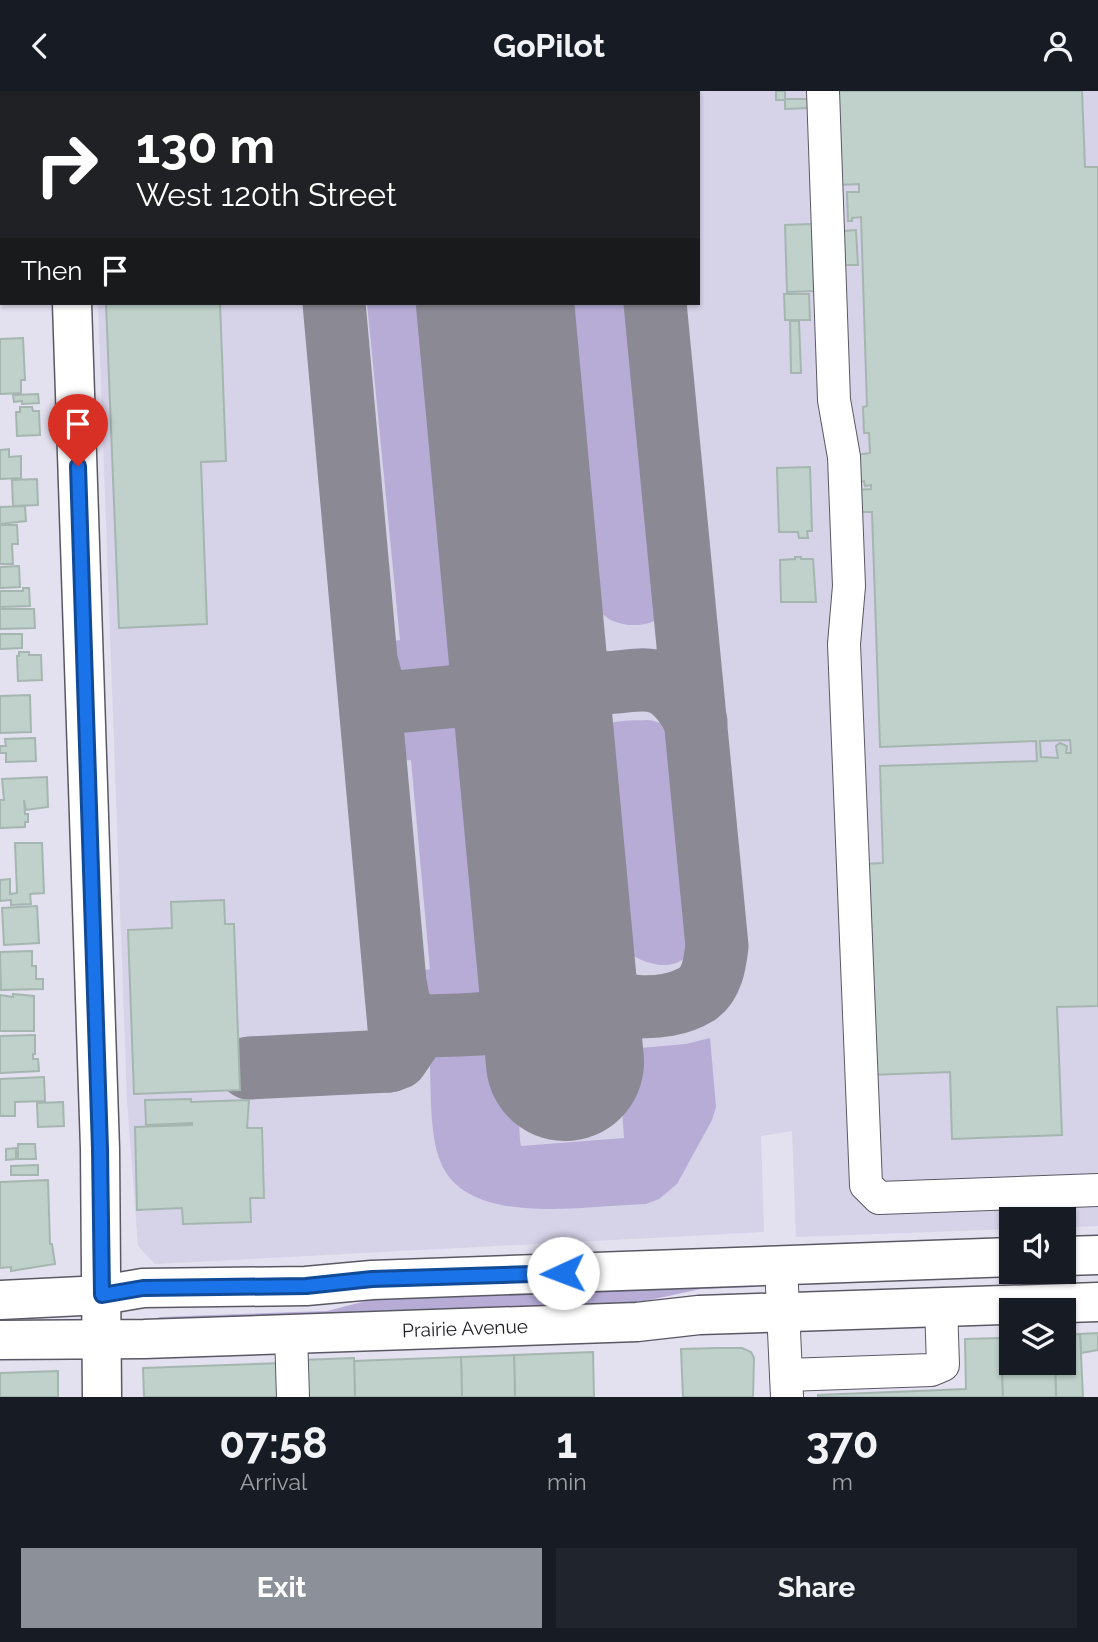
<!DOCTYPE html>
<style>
:root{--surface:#171b24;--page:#20242c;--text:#f1f3f6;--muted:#9ea1a6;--accent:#8c9099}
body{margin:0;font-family:Raleway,sans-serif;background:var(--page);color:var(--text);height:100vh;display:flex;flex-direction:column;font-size:26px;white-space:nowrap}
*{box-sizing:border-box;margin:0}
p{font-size:23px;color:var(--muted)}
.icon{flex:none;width:38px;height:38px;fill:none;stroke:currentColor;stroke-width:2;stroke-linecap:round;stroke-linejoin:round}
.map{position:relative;height:1306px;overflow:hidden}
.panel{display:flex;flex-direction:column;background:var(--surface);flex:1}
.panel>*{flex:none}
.guide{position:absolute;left:0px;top:0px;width:700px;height:214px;box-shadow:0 2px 5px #0004;background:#202124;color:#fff;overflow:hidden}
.buttons{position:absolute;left:999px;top:1116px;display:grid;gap:14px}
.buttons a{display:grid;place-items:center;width:77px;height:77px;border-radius:0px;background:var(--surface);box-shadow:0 2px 5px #0004;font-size:35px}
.pin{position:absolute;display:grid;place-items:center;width:60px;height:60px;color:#fff;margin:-72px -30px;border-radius:50% 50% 50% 0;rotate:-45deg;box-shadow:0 0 7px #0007}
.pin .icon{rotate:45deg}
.me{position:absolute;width:77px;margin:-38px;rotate:268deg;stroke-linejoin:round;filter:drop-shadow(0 0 5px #0008)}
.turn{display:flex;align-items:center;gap:24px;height:147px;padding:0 21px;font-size:32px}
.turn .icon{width:91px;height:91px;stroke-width:2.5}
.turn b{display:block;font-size:49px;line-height:60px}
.then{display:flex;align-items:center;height:66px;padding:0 21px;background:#0003;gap:14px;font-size:26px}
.eta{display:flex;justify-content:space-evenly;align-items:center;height:119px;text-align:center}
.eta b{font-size:42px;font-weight:700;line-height:49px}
.button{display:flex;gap:14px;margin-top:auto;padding:14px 21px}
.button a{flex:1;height:80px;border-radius:0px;background:var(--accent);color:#fff;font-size:28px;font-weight:700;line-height:80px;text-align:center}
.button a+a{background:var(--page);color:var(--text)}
header{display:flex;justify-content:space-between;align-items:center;height:91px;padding:0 21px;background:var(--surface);font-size:32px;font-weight:700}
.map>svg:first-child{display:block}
.built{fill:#d6d2e8}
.green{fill:#b6acd6}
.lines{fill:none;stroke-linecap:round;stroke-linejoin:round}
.taxiway{stroke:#8b8994;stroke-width:63}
.runway{stroke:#8b8994;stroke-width:158}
.building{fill:#bfd1ca;stroke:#a5b6b0;stroke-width:2;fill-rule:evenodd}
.minor-casing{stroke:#5b5865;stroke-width:34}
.major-casing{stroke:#5b5865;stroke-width:41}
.minor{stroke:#fff;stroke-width:32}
.major{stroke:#fff;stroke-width:38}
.route-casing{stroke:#114b97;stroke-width:18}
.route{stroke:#1a73e8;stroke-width:12}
.labels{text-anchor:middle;stroke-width:5;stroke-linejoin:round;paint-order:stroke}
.street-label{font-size:19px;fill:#1f1e24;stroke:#fff}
</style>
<header><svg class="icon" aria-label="back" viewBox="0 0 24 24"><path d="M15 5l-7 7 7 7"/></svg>GoPilot<svg class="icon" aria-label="person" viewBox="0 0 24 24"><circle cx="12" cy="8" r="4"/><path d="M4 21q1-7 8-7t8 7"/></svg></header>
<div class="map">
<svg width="1098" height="1306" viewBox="0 0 1098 1306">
<rect width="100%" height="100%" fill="#e3e0ef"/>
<path class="built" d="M90 0H1098V1135L1064 1136V1129H1012L1011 1138 796 1146 792 1040 761 1045 764 1141 155 1173 138 1155 127 1009 98 212H698V2Z"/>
<g class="green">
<path d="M367 212H429L461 557H476L472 574C460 583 450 584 435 585 406 587 392 583 392 550L400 549Z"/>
<path d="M562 212H633L662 518 658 528C644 537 618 536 605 525 596 518 592 506 589 496Z"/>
<path d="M461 626C473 630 480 638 482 650L470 652 491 884H506L507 894C496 917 448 923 429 908L424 901 421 880 430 878 411 669 401 670C397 624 425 628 461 626Z"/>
<path d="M647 629C660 630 668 634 673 647L693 842C694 887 643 878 621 855 611 845 607 834 605 821L620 820 604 658 592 659C586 627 626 630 647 629Z"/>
<path d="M710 947 716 1016 712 1029 677 1093 659 1108 646 1113 628 1114C574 1116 467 1134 441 1072 430 1047 431 1004 430 976 432 966 436 958 447 953 463 952 485 946 501 952 522 962 517 1034 521 1055L624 1047 618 959 686 953Z"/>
<path d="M755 1194 754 1196 701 1198 640 1211 155 1228 160 1226 327 1220 374 1208Z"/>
</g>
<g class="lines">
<g class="taxiway">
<path d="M314 0V2"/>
<path d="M634 0V2"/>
<path d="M334 212 400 947 398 959 389 970"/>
<path d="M368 576C372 594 376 607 396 611L479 603 496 597 512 581 522 558 524 529C535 551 547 571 569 583 622 612 656 554 696 631"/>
<path d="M396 897C400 919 403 929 427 935 468 932 537 941 550 890 554 875 552 857 554 841 560 857 565 876 576 889 603 919 663 924 697 903 712 893 715 872 717 855L655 212"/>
<path d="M249 977 389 970 397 967 416 939"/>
</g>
<g class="runway">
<path d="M476 0V2"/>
<path d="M495 212 565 971"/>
</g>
</g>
<g class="building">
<rect x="98" y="0" width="103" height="2"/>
<path d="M776 0H785V8H808V17L785 18V9H776Z"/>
<path d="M834 0H1082L1085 76H1098V915L1057 916 1062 1044 952 1048 950 981 870 984 863 773 883 772 880 675 1037 670 1036 650 880 656 872 421H859L858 399 871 398V394L865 395 864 390 857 391 856 364 870 362 869 342H864L863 316 867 315 861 126 852 127V130H848L847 101H859V93L837 94ZM1070 649 1071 662H1066L1067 655 1060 652 1056 655 1058 667 1041 666 1040 650Z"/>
<path d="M812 133 814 200 787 201 785 134Z"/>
<path d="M856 139 858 174H845L843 140Z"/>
<path d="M784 203H809L810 229H785Z"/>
<path d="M106 212H220L226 370 201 371 207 533 119 537Z"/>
<path d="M790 230H799L801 282H791Z"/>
<path d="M23 247 25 289H21V302L0 303V248Z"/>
<path d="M38 303 39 312 22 313V310L14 311 13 304Z"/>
<path d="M20 316H32L33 320H39L40 344 17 345 16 321H20Z"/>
<path d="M9 358V366L21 365V387L0 388V359Z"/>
<path d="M810 376 812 440H807L808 447H799L798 441H779L777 377Z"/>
<path d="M37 388 38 414 13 415 12 389Z"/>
<path d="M25 415 26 430 0 433V416Z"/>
<path d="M0 434H17L18 453H12L13 473H0Z"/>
<path d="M795 466H801V468H813L816 511H781L780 469 795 468Z"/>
<path d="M19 475 20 496 0 497V476Z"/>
<path d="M23 497H29L30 515 0 516V500H23Z"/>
<path d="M0 518H34L35 537 0 538Z"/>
<path d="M0 543H22V557L0 558Z"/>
<path d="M19 561H29V564H41L42 589 18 590 17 565H19Z"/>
<path d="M30 604 31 641 0 642V605Z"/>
<path d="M35 647 36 670 6 671V662H0V655H6L5 648Z"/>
<path d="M47 686 48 716 26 719 24 709 25 723H28V731H25V736L0 737V709H4L2 688Z"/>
<path d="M15 752H42L44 802 30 803 31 813 11 814V809L0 810V789L10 788V803L17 802Z"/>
<path d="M224 809 225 833H234L240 999 134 1003 128 839 172 837 171 811Z"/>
<path d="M37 815 39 852 4 854 2 817Z"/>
<path d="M32 860V875H36V888H43V898L1 899 0 861Z"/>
<path d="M13 903 34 905V940H0V904L13 906Z"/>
<path d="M35 944V963H33V968H38L39 980 0 982V945Z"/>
<path d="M44 986 45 1010 15 1011V1025H0V988Z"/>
<path d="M191 1008V1011L249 1009 247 1037H262L264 1107H250L251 1131 183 1133 182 1117 137 1119 135 1036 192 1034V1032L146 1034 145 1009Z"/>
<path d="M63 1011 64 1035 38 1036 37 1012Z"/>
<path d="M18 1053H35L36 1068H18Z"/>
<path d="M16 1057V1068L6 1069V1058Z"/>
<path d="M38 1074V1084H11V1075Z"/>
<path d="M48 1089 50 1153H52L55 1173 11 1180V1176L0 1177V1091Z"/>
<path d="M1098 1242V1259L1081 1262 1080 1243Z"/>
<path d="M1080 1243 1083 1306H1056L1055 1272H1064V1244Z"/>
<path d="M1001 1247 1003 1306H818V1304L966 1298 965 1248Z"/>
<path d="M717 1257H742L751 1261 754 1267 753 1306H683L681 1258Z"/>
<path d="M593 1261 594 1306H515L514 1264Z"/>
<path d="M514 1264 515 1306H462L461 1266Z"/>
<path d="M461 1266 462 1306H355L354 1270Z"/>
<path d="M354 1267 355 1306H303L300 1269Z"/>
<path d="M281 1272 282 1306H144L143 1277Z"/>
<path d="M1013 1272H1055L1056 1306H1003L1002 1278 1014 1277Z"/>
<path d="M58 1280V1306H0V1282Z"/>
</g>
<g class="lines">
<g class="minor-casing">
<g id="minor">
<path d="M823 0 834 309 844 366 849 495 844 553 866 1094 879 1107 1098 1099"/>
<path d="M781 1174 787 1306"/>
<path d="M291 1243 293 1306"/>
<path d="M786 1284 931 1279 943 1274 941 1215"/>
</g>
</g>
<g class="major-casing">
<g id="major">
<path d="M65 0V2"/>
<path d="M72 212 100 1058 102 1306"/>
<path d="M1064 1165 1098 1164"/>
<path d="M0 1209 102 1204 143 1197 306 1195 372 1189 1012 1166"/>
<path d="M0 1249 144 1248 637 1231 699 1224 1098 1211"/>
</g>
</g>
<use href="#minor" class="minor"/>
<use href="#major" class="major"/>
</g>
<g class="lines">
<g class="route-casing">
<path id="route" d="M78 375 100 1058 102 1204 143 1197 306 1195 372 1188 563 1182"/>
</g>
<use href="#route" class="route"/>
</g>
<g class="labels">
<g class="street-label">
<text transform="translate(465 1237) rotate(-2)" y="7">Prairie Avenue</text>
</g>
</g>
</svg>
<div class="buttons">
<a><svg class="icon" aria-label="sound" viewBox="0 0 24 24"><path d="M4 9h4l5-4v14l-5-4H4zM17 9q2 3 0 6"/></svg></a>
<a><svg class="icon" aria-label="layers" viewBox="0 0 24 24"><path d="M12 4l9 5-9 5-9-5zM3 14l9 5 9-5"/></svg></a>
</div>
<div class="pin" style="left:78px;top:375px;background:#d93025"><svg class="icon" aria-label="arrive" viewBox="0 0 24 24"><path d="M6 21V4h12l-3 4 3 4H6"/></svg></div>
<svg class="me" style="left:563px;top:1182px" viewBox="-20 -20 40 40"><circle r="19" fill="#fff"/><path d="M0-13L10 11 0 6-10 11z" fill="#1a73e8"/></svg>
<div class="guide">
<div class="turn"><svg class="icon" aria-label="right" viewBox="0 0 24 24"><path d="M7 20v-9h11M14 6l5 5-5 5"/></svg><div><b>130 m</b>West 120th Street</div></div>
<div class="then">Then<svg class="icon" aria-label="arrive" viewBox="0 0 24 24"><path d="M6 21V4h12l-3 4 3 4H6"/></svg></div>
</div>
</div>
<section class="panel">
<div class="eta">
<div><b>07:58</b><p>Arrival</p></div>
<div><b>1</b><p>min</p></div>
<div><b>370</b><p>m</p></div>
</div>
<div class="button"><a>Exit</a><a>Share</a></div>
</section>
